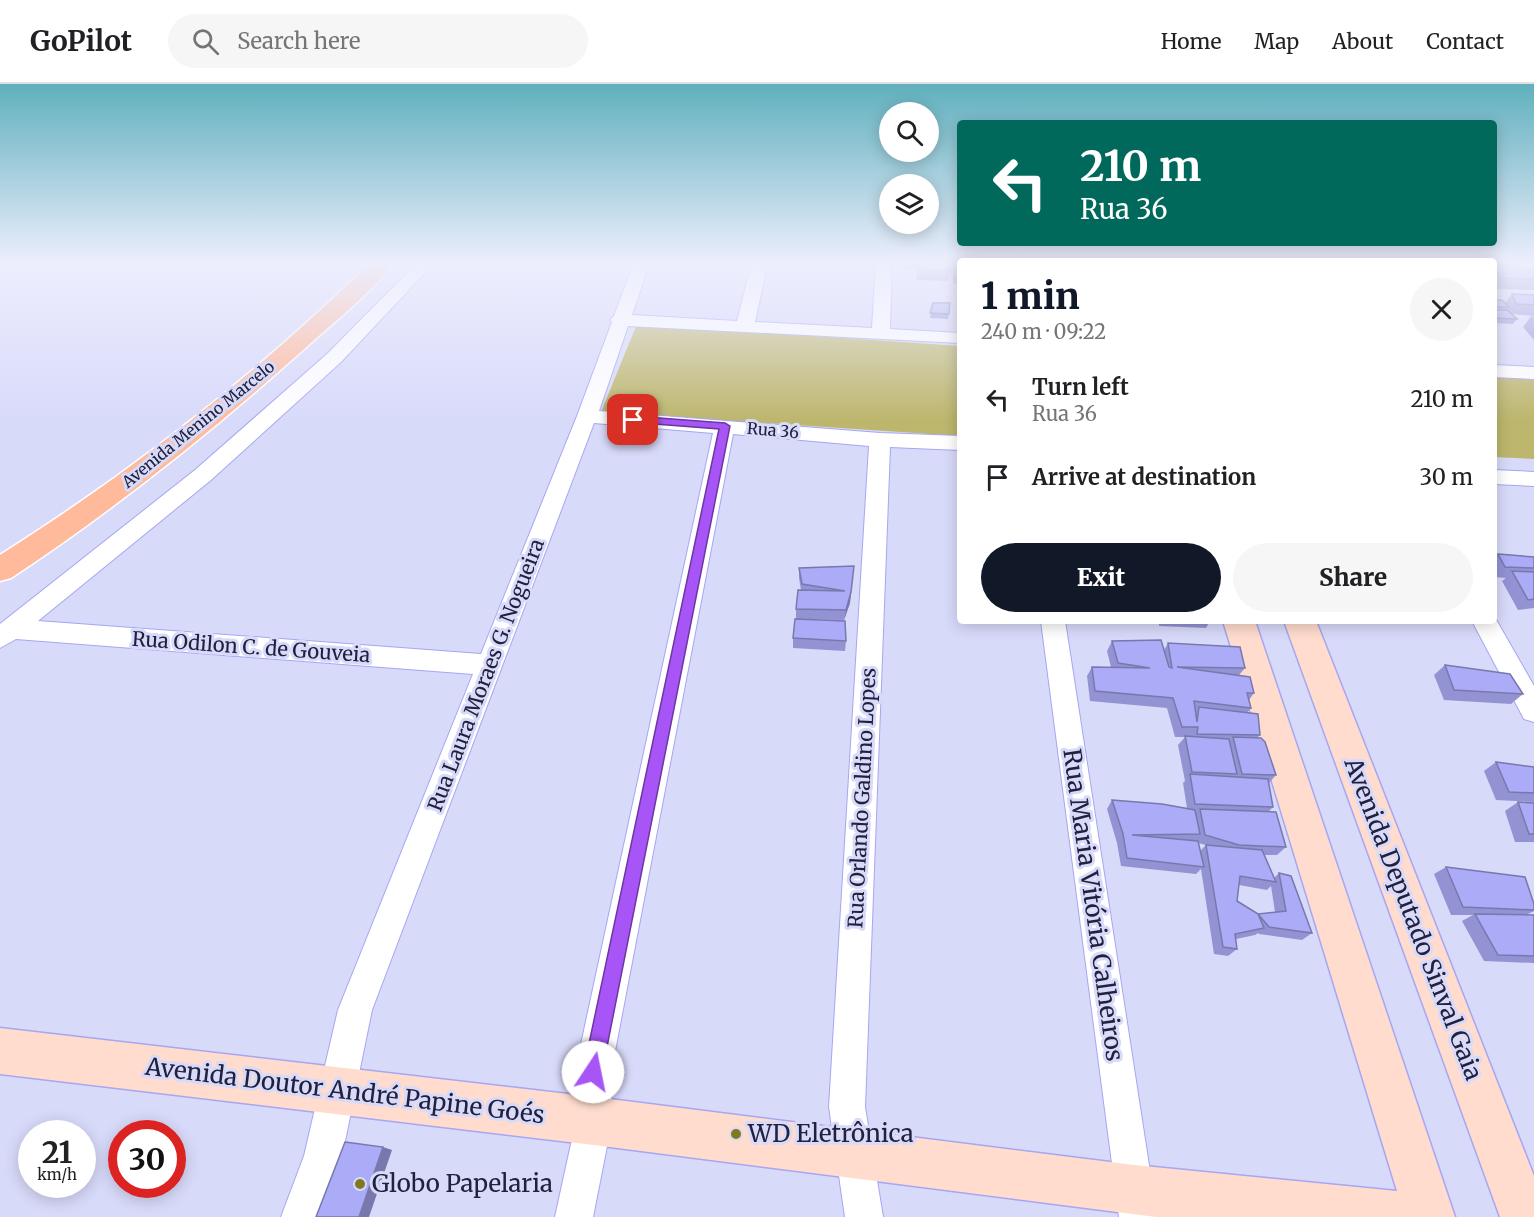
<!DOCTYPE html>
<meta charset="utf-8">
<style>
:root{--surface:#fff;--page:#f6f6f6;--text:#202124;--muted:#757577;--line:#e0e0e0;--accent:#111827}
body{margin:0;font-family:Merriweather,serif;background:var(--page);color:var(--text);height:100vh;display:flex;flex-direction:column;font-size:22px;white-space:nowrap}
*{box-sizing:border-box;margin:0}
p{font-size:20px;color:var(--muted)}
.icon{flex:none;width:33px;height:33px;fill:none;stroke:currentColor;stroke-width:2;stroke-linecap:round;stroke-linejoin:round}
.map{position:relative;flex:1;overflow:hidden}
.panel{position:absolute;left:957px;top:174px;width:540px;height:366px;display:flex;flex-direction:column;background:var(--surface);border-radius:6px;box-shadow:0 3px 15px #0003}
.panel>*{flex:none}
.banner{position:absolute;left:957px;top:36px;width:540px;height:126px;border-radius:6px;box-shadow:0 3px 15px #0003;background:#00695c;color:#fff;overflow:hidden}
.controls{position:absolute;left:879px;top:18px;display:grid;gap:12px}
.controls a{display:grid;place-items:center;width:60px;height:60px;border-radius:50%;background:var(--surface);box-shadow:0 3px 15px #0003;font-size:30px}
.speed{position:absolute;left:18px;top:1036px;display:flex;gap:12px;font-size:30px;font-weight:700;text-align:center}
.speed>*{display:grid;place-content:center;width:78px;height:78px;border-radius:50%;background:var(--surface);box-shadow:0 3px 15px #0003;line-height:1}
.speed small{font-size:15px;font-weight:400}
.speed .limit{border:9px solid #d22;background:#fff;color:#111}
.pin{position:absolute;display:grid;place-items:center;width:51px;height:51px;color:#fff;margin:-26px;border-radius:12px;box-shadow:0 3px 9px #0006}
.me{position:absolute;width:66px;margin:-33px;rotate:11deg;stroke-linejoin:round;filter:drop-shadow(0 0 4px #0008)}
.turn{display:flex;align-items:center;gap:21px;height:126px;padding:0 24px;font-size:27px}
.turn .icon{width:78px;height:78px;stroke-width:2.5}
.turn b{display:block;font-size:42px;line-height:51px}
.round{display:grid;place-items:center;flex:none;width:63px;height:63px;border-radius:32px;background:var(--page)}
.headline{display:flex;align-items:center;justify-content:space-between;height:102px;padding:0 24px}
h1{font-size:36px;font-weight:800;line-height:45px;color:var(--accent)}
.primary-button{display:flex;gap:12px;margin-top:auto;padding:12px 24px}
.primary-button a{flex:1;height:69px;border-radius:36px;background:var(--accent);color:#fff;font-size:24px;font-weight:800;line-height:69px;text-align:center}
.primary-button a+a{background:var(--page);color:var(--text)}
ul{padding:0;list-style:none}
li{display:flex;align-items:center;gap:18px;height:78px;padding:0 24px}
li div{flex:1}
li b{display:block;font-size:22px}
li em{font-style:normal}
header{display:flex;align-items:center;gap:36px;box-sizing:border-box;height:84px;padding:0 30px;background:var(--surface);border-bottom:2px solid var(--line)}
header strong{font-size:28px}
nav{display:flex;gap:33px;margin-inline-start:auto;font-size:21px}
.search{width:420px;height:54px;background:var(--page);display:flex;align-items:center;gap:15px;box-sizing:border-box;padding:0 21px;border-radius:33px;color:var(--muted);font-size:22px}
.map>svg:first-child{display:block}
.green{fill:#bdb66d}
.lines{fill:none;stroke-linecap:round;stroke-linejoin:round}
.street-casing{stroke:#a6a6f2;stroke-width:2}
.secondary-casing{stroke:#a6a6f2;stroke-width:3}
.primary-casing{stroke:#fff;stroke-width:3}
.street{fill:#fff;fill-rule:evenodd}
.secondary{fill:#ffdccd;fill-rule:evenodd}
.primary{fill:#ffb99b;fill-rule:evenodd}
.wall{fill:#9393d4;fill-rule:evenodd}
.shaded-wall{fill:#7878ad}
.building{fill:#ababf7;stroke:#7878ad;stroke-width:1.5}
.route{fill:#a855f7;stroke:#6d37a1;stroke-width:1.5}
.poi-dot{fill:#82781d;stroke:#d8dafa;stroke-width:2}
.labels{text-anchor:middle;stroke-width:6;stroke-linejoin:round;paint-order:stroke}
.far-street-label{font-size:16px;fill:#21203d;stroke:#d8dafa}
.street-label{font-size:20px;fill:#21203d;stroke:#d8dafa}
.near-street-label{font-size:24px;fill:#21203d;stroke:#d8dafa}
.near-poi-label{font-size:24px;fill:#21203d;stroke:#d8dafa;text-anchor:start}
</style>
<header>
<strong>GoPilot</strong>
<div class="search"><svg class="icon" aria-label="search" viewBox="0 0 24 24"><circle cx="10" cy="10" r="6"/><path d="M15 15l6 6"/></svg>Search here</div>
<nav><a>Home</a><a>Map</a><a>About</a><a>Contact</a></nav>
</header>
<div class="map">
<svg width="1534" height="1133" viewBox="0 0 1534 1133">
<rect width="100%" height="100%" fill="#d8dafa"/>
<g class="green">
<path d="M637 240 960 262V352L601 328Z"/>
<path d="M1494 293 1534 295V375L1494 373Z"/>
</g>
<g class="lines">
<g class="street-casing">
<g id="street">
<path d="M418 178H435L341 278 211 396 38 537 481 570 577 332 612 238 610 236 614 232 634 178H650L632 231 737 237 752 178H768L755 238 872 244 876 178H892L890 245 960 249V259L628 242 599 327 880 349 960 352V366L890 363 865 1023 883 1133H845L829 1023 869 362 733 350 611 988 612 1037 593 1133H555L576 1037 575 988 713 349 594 339 372 926 342 1072 319 1133H281L304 1072 338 926 473 590 16 555 0 564V540L195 386 327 270Z"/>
<path d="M1519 178H1534V190L1528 188Z"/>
<path d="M1494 281 1534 283V295L1494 293Z"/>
<path d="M1494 386 1534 388V402L1494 400Z"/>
<path d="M1494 532 1534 602V638L1524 635 1472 537H1494Z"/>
<path d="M1041 537H1065L1157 1133H1119Z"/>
</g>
</g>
<g class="secondary-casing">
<g id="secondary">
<path d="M1223 537H1255L1455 1133H1156L594 1061 0 990V944L594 1013 1134 1081 1397 1107Z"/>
<path d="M1284 537H1316L1534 1092V1133H1500Z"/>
</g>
</g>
<g class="primary-casing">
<path id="primary" d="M371 178H394C374 207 329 242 302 267 210 349 114 426 11 494L0 497V471C133 387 259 288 371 178Z"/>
</g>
<use href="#street" class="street"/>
<use href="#secondary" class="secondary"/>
<use href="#primary" class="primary"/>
</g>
<g class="wall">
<path d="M904 178H951L948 197 916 196 918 185H903Z"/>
<rect x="953" y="178" width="7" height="2"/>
<path d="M1494 178H1514L1511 182 1494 181Z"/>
<path d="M954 182 960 183V200H953Z"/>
<path d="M1494 182 1534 185V206L1494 205Z"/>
<path d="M1512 210 1534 211V232L1512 230 1517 235 1513 240 1494 239V216L1505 219Z"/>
<path d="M933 219H950L948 235 930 234Z"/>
<path d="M1531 232 1534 233V256L1523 243Z"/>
<path d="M1498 470 1534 473V524L1518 526 1502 497 1506 494 1495 493 1494 491V474Z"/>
<path d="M854 482 850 519 844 536 796 535V525L801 506 799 494V484Z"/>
<path d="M1159 537H1210L1206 544 1159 542Z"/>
<path d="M793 554 846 557 845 567 793 564Z"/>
<path d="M1112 557 1164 566 1168 559 1245 584 1239 591 1254 609 1249 616 1251 624 1247 629 1260 651 1257 654 1276 691 1269 699 1273 723 1268 728 1286 763 1277 771H1264L1274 794 1279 789 1312 849 1302 856 1259 850 1258 849 1255 851 1236 855 1237 865 1228 872 1214 870 1201 785 1196 790 1121 782 1117 759 1107 725 1112 716 1187 724 1183 699 1185 697 1178 661 1185 653H1175L1167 624 1090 617 1087 592 1092 583H1111L1107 567ZM1198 759 1206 761 1200 767ZM1239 801 1267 806 1271 802 1275 828 1258 830 1237 817Z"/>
<path d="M1445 581 1523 610 1511 620 1444 616 1434 591Z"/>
<path d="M1496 678 1534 683V718L1496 716 1484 687Z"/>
<path d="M1518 718 1534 719V758H1515L1505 727Z"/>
<path d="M1446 783 1534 820V827L1526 831H1534V879L1484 877 1462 837 1473 831H1451L1434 790Z"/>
</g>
<g class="shaded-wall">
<path d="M851 508 850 519 844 536 846 526Z"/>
<path d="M383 1063 392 1066 369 1133H359Z"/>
</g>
<g class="building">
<path d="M934 178H951L950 187 917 186 919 180 933 179Z"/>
<path d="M954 182 960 183V195H954Z"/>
<path d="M1494 182 1534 185V195L1501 194 1494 184Z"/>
<path d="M1512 210 1534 211V221L1516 220Z"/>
<path d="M1494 216H1502L1509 223H1494Z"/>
<path d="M933 219H950L949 230 930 229Z"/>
<path d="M1494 226H1507L1517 235 1494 234Z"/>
<path d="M1498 470 1534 473V484L1505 483Z"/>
<path d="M854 482 851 508 846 526 796 525 798 506 845 507 802 500 799 484Z"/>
<path d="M1512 487 1534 488V515L1528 516Z"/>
<path d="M795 535 845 537 846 557 793 554Z"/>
<path d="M1161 556 1169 583 1172 584 1168 559 1240 563 1245 584 1177 583 1250 593 1254 609H1247L1251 624 1194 617 1197 638 1199 623 1258 630 1260 651 1197 650 1198 643H1182L1173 614 1095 607 1092 583 1150 584 1118 579 1112 557Z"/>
<path d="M1445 581 1510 590 1523 610 1454 606Z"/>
<path d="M1185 652 1229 655 1237 690 1192 688Z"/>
<path d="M1233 653 1261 654 1265 658 1276 691 1242 690Z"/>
<path d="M1496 678 1534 683V709L1509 708Z"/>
<path d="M1190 690 1268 695 1273 723 1195 720Z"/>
<path d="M1112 716 1162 720 1195 726 1200 750 1132 751 1198 757 1204 783 1127 774 1123 750Z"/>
<path d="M1518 718 1534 719V750H1529Z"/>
<path d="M1200 725 1276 728 1286 763 1239 761 1205 751Z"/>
<path d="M1206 761 1262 766 1276 798 1240 792 1237 817 1258 830 1286 827 1279 789 1291 792 1312 849 1269 843 1258 830 1264 844 1235 850 1237 865 1223 863Z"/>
<path d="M1446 783 1525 793 1534 820V826L1463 823Z"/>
<path d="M1475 830 1534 831V872L1498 871Z"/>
<path d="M345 1058 383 1063 359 1133H316Z"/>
</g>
<linearGradient id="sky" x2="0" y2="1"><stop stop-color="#60b0bd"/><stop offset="0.53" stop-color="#edeefd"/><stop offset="1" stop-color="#edeefd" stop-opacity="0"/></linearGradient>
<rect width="1534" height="337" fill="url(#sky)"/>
<path class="route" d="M633 332 725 339 730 342 602 988 600 995 593 998 586 995 583 988 719 345 629 338 627 336Z"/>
<g class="poi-dot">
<circle cx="736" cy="1050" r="6"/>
<circle cx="360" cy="1100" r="6"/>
</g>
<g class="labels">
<g class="far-street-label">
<text transform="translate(198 340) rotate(-39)" y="6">Avenida Menino Marcelo</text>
<text transform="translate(773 346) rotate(5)" y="6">Rua 36</text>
</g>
<g class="street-label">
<text transform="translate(251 563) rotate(4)" y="7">Rua Odilon C. de Gouveia</text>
<text transform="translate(486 591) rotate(-69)" y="7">Rua Laura Moraes G. Nogueira</text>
<text transform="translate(862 714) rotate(-87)" y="7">Rua Orlando Galdino Lopes</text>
</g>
<g class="near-street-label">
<text transform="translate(1093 821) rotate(82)" y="8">Rua Maria Vitória Calheiros</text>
<text transform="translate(1413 835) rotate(69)" y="8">Avenida Deputado Sinval Gaia</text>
<text transform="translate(345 1007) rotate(7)" y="8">Avenida Doutor André Papine Goés</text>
</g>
<g class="near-poi-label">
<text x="748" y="1058">WD Eletrônica</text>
<text x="372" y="1108">Globo Papelaria</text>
</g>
</g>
</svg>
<div class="controls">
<a><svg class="icon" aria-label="search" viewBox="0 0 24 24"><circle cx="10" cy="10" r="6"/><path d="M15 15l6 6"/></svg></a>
<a><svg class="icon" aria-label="layers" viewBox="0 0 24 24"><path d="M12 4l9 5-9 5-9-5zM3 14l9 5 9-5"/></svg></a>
</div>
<div class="speed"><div>21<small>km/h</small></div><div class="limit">30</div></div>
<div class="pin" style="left:633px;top:336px;background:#d93025"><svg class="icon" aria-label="arrive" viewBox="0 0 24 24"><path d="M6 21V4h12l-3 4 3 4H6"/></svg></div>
<svg class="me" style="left:593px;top:988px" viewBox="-20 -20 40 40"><circle r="19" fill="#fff"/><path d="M0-13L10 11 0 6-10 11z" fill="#a855f7"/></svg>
<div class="banner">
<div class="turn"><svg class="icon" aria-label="left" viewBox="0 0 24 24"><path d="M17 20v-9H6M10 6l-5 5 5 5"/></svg><div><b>210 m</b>Rua 36</div></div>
</div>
<section class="panel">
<div class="headline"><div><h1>1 min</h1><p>240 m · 09:22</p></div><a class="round"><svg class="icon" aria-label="close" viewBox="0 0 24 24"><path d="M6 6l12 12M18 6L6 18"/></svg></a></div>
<ul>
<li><svg class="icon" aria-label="left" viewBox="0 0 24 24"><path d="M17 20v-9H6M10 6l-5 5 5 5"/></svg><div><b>Turn left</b><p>Rua 36</p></div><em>210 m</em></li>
<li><svg class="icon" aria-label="arrive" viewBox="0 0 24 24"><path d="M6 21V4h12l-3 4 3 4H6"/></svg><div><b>Arrive at destination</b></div><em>30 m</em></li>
</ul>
<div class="primary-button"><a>Exit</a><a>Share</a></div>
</section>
</div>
